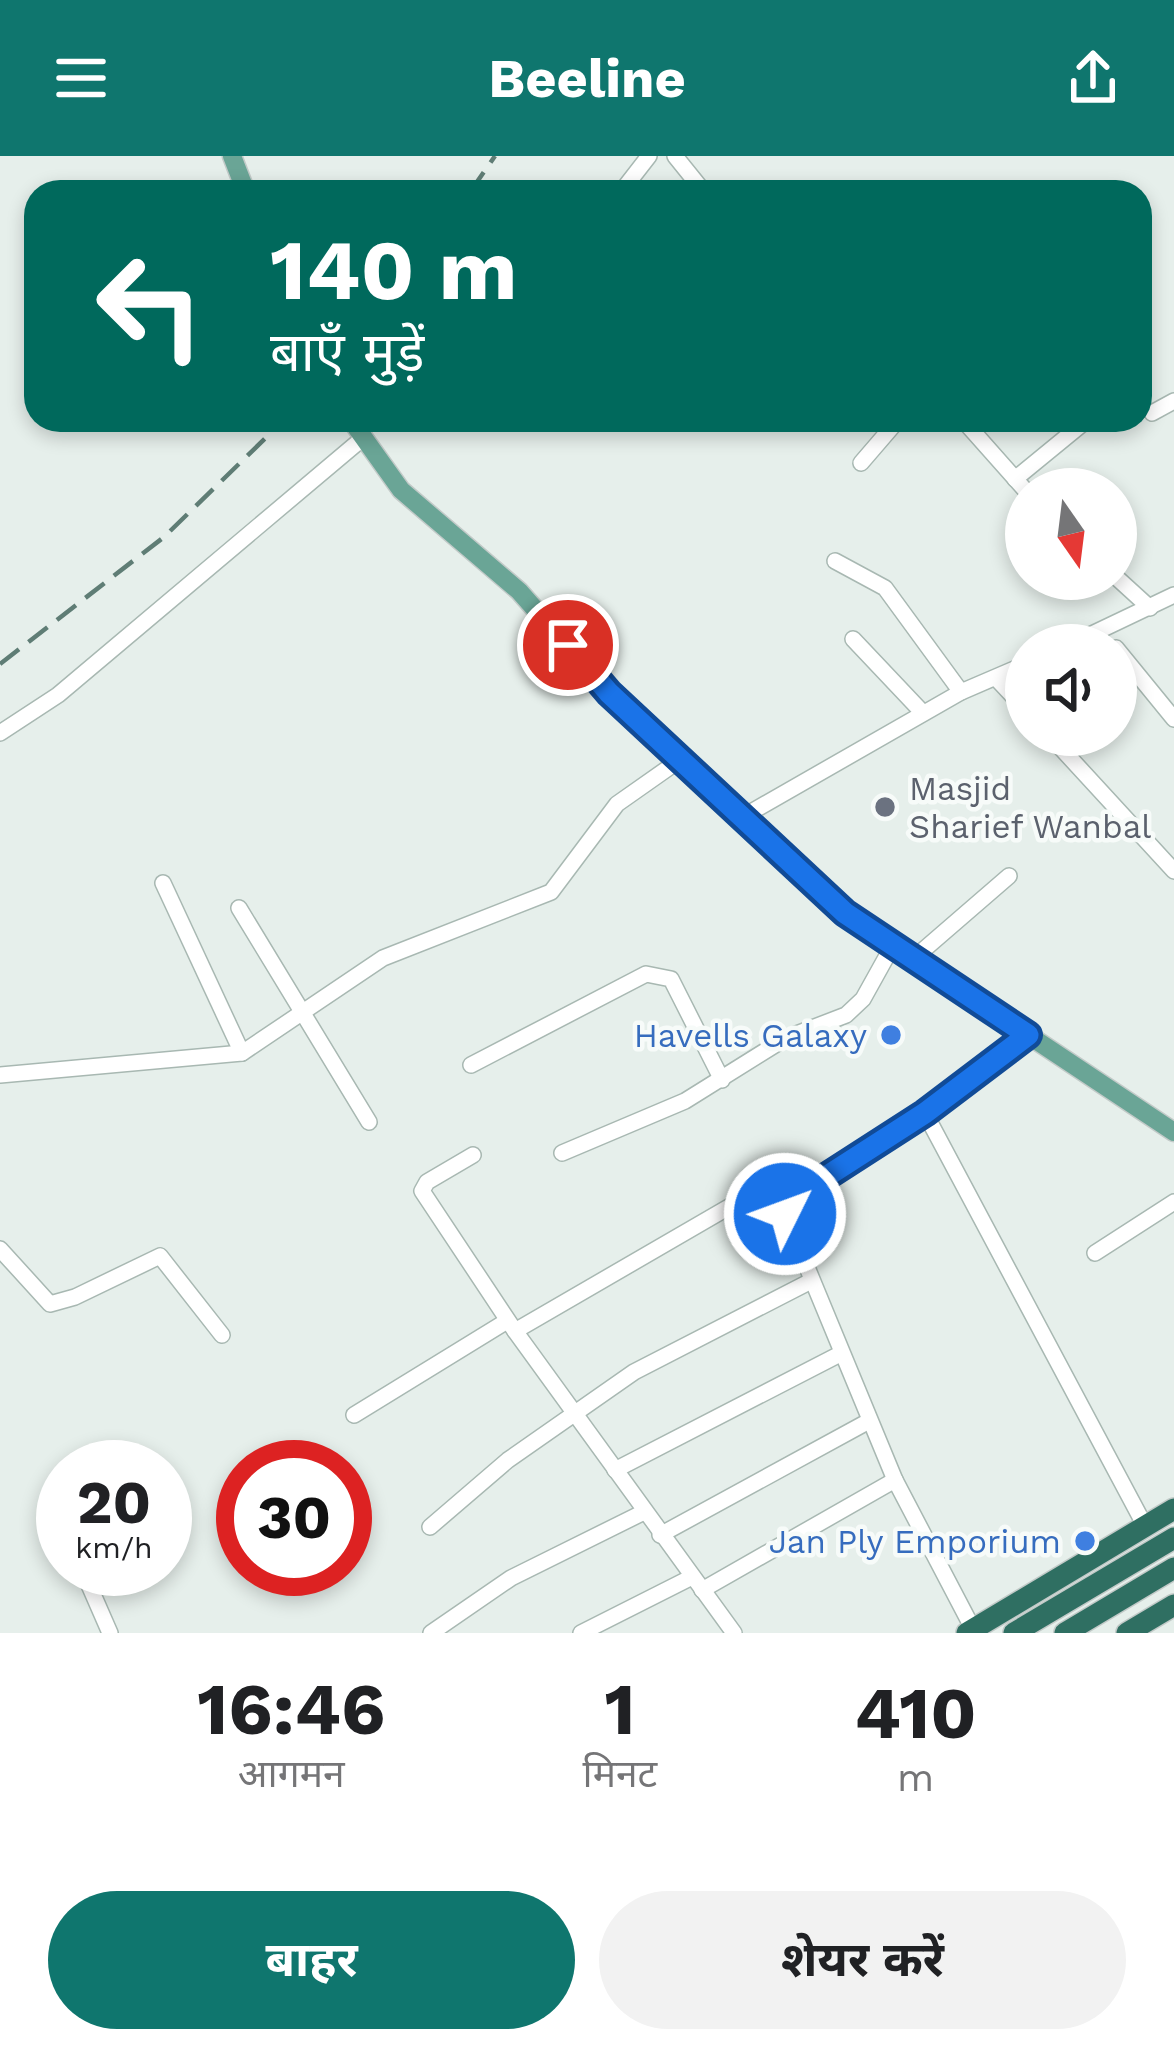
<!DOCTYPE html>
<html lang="hi">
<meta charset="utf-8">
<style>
:root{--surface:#fff;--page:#f2f2f2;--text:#202124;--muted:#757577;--accent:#0f766e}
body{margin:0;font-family:"Work Sans","Noto Sans Devanagari",sans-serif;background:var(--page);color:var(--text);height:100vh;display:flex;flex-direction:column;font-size:45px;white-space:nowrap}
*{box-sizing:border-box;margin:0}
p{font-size:39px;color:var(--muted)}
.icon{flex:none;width:66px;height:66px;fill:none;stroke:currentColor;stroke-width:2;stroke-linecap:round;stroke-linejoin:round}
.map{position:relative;height:1477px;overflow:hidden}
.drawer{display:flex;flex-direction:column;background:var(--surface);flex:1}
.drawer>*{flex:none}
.top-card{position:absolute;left:24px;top:24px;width:1128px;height:252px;border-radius:36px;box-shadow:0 6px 18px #0003;background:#00695c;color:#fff;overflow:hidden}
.needle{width:78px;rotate:166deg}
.fabs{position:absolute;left:1005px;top:312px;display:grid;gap:24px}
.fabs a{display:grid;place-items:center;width:132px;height:132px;border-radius:50%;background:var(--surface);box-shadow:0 6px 18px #0003;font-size:60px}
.speed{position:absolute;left:36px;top:1284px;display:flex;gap:24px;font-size:60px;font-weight:700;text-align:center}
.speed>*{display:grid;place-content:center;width:156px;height:156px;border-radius:50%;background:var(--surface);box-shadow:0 6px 18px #0003;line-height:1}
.speed small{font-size:30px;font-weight:400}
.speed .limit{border:18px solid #d22;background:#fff;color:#111}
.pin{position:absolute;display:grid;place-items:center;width:102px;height:102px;color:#fff;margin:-51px;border:6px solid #fff;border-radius:50%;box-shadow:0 3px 12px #0007}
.me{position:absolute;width:132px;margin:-66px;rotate:48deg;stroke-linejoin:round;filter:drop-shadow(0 0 9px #0008)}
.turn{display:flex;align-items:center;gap:42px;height:252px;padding:0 48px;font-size:54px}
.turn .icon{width:156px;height:156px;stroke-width:2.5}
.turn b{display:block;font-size:84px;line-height:102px}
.eta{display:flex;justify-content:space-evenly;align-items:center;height:204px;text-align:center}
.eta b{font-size:72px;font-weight:700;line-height:84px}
.action{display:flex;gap:24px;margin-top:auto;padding:24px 48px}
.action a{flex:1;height:138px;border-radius:72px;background:var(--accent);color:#fff;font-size:48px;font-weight:700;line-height:138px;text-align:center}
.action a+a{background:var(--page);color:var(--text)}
header{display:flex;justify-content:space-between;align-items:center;height:156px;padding:0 48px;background:var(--accent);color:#fff;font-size:54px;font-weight:700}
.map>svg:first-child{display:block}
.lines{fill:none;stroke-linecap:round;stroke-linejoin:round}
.minor-casing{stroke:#a8b8b2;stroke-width:18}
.major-casing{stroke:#c2cac8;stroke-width:21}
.highway-casing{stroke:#c2cac8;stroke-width:24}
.minor{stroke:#fff;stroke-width:15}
.major{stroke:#6aa596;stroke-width:18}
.highway{stroke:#2f6f62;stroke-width:21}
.rail{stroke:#5f7d75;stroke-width:4.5;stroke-dasharray:24 12;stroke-linecap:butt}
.route-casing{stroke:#114b97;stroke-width:30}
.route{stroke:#1a73e8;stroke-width:21}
.worship-dot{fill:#6b7280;stroke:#f7fbf9;stroke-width:4.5}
.shop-dot{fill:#3f7fe0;stroke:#f7fbf9;stroke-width:4.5}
.labels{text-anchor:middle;stroke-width:9;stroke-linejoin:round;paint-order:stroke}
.worship-label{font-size:33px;fill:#5b616d;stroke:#f7fbf9;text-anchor:start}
.shop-label{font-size:33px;fill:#366cbe;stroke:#f7fbf9;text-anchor:end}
</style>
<header><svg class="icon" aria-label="menu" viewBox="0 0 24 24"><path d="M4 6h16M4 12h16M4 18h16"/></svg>Beeline<svg class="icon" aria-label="share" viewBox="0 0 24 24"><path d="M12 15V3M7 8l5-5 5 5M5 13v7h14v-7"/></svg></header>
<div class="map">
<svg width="1174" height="1477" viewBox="0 0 1174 1477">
<rect width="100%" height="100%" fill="#e6efeb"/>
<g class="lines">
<g class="minor-casing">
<g id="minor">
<path d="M675 0 704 36"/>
<path d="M621 36 649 0"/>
<path d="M783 36 787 34"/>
<path d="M1152 257 1174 245"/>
<path d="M963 264 1026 335"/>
<path d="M861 307 898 264"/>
<path d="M1015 323 1087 264"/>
<path d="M835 405 885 432 961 536"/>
<path d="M1116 421 1150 452"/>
<path d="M853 483 923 557"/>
<path d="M1069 489 1174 439"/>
<path d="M1116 492 1174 563"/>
<path d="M996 522 1026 554"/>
<path d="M0 577 58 539 363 282"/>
<path d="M1049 579 1174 715"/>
<path d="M746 659 961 536 1026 508"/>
<path d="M163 727 242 897"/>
<path d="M239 752 369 966"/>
<path d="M913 803 1009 720"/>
<path d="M471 909 646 818 671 823 722 924"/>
<path d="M0 919 242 897 383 802 551 736 617 648 681 603"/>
<path d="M925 957 1145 1370"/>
<path d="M562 997 685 945 786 882 846 859 863 843 893 789"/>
<path d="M473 999 427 1026 422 1035 515 1175"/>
<path d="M0 1093 50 1148 75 1141 160 1100 222 1179"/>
<path d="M1095 1097 1174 1046"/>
<path d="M354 1259 507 1165"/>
<path d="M615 1314 840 1198"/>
<path d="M61 1367 63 1371"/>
<path d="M430 1371 508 1304 634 1216 811 1125"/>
<path d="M660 1379 869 1265"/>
<path d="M82 1413 110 1477"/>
<path d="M702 1434 895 1324"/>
<path d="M973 1473 895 1324 785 1058 793 1042 925 957 1027 879"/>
<path d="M431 1477 511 1422 644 1356"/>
<path d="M581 1477 690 1422"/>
<path d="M734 1477 515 1175 753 1037 769 1036 786 1051"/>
</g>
</g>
<g class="major-casing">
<g id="major">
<path d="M232 0 246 36"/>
<path d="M351 264 401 334 519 435 609 537 845 757 1174 976"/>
</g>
</g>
<g class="highway-casing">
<g id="highway">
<path d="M967 1477 1174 1353"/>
<path d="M1014 1477 1174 1382"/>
<path d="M1065 1477 1174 1412"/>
<path d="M1127 1477 1174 1449"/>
</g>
</g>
<use href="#minor" class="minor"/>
<use href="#major" class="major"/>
<use href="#highway" class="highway"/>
<g class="rail">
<path d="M470 36 495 0"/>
<path d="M0 508 164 381 284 264"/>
</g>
</g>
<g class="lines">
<g class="route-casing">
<path id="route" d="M568 489 609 537 845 757 1028 879 925 957 793 1042 785 1058"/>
</g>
<use href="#route" class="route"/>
</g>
<circle class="worship-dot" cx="885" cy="651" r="12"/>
<g class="shop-dot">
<circle cx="891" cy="879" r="12"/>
<circle cx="1085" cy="1385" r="12"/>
</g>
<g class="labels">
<g class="worship-label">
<text x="909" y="644">Masjid<tspan x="909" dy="38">Sharief Wanbal</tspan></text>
</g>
<g class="shop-label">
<text x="867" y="891">Havells Galaxy</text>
<text x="1061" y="1397">Jan Ply Emporium</text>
</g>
</g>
</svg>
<div class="fabs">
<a><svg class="needle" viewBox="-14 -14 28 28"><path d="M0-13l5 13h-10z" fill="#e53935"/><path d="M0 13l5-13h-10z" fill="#757577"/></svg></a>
<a><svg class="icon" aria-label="sound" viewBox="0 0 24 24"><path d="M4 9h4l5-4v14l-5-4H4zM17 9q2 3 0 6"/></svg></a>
</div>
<div class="speed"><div>20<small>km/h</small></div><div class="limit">30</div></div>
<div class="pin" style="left:568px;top:489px;background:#d93025"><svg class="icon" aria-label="arrive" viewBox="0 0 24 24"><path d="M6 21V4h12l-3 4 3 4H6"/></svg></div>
<svg class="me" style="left:785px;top:1058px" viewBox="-20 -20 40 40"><circle r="17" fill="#1a73e8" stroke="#fff" stroke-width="3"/><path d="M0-11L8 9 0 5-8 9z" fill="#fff"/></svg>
<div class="top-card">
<div class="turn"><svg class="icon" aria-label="left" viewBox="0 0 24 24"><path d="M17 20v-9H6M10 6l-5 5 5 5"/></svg><div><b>140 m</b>बाएँ मुड़ें</div></div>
</div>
</div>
<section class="drawer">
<div class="eta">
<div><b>16:46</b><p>आगमन</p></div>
<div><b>1</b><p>मिनट</p></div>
<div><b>410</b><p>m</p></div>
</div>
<div class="action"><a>बाहर</a><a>शेयर करें</a></div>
</section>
